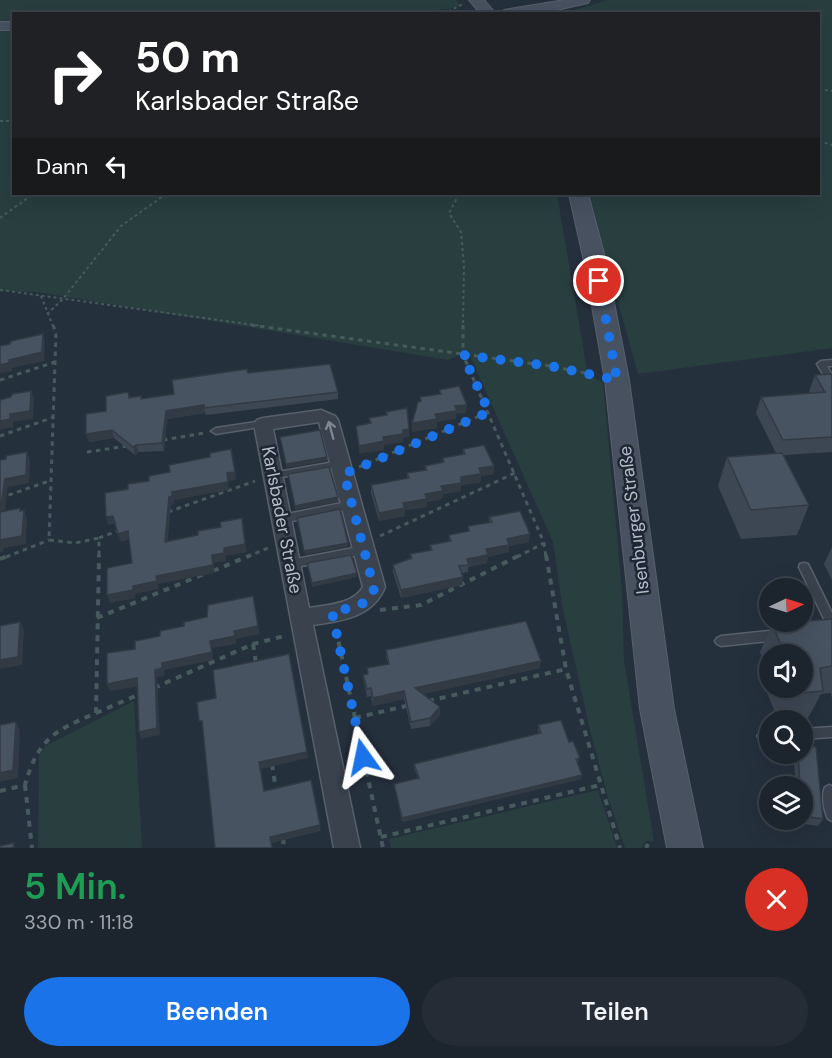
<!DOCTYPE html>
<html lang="de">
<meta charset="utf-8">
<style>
:root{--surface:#1c242e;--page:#252c36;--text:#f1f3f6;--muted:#a0a4aa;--line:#3a414a;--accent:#1a73e8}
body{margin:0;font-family:"DM Sans",sans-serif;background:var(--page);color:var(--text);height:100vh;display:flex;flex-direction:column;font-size:22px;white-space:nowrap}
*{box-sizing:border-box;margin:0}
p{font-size:20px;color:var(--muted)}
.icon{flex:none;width:33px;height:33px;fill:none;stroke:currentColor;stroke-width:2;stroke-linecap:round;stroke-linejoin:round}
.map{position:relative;height:848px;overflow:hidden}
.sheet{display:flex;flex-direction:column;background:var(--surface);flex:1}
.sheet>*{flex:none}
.hud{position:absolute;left:12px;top:12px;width:808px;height:183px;border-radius:0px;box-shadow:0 6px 24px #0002,0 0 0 2px var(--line);background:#202124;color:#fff;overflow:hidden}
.needle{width:39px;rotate:86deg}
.fabs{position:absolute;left:759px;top:578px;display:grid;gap:12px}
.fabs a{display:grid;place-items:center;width:54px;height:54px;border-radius:50%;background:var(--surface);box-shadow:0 6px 24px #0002,0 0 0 2px var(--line);font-size:30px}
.pin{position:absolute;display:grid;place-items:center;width:51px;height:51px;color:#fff;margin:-26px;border:3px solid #fff;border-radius:50%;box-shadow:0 2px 6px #0007}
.me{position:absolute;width:66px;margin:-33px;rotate:348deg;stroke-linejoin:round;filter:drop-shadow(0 0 4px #0008)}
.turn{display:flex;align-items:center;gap:21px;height:126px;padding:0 24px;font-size:27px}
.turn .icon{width:78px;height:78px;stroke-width:2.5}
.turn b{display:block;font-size:42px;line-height:51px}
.then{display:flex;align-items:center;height:57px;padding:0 24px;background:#0003;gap:12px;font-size:22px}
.round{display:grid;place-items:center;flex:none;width:63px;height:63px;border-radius:32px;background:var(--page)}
.head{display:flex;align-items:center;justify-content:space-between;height:102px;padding:0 24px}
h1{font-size:36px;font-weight:600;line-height:45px;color:#1e9e55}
.cta{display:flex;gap:12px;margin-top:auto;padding:12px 24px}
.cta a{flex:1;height:69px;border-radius:36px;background:var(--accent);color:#fff;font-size:24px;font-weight:600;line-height:69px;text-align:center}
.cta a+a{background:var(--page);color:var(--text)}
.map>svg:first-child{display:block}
.green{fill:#283e3f}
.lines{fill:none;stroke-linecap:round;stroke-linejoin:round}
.service-casing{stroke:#57606b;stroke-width:3}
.minor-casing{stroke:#57606b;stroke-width:3}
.secondary-casing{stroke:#57606b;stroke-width:2}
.path-far2{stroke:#475b5d;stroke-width:2;stroke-dasharray:3 3;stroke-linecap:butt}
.path-far1{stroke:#475b5d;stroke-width:3;stroke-dasharray:4.5 4.5;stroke-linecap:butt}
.path{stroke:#475b5d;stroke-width:4;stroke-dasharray:6 6;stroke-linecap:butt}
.service{fill:#39424d;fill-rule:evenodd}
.minor{fill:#39424d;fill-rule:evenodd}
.secondary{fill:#475160;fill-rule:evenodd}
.wall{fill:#3d4753;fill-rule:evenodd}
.shaded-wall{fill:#323a44}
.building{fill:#475361;stroke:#323a44;stroke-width:1.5}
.oneway{stroke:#7d8691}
.route{stroke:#1a73e8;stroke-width:10;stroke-dasharray:0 18}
.labels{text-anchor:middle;stroke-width:5;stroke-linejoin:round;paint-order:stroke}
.street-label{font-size:18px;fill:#b5bdc8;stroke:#1e2732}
</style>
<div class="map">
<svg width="832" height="848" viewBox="0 0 832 848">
<rect width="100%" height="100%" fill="#25303d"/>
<g class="green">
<path d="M0 0H456L461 6 447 9 399 14H14L13 22H0Z"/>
<path d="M608 0H832V348L638 374 588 194H819V14L565 13Z"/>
<path d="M0 31H13L14 194H557L588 376 603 382 622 590 624 661 654 841H645L642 848H625L608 798 590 730 563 610 553 542 468 351 448 360 36 292 0 291Z"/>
<path d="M134 701 142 848H38L39 756 45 746Z"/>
<path d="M598 790 617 848H391L389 839Z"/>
</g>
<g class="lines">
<g class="service-casing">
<g id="service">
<path d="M832 360V366H827L832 375V385L829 384 817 364 821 361Z"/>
<path d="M263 421 268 424 266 426 216 434 211 431 216 428Z"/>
<path d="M340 461 343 462 345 464 343 466 272 479 269 478 267 476 269 474 272 473Z"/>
<path d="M352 501 355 502 357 505 355 508 282 523 279 522 277 519 279 516 282 515Z"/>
<path d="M364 546 368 547 369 550 368 553 364 554 291 568 287 567 286 564 287 561 291 560Z"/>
<path d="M804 563 808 564 832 613V629L828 627 799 567 800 564Z"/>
<path d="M779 630 783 632 784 635 783 638 779 640 721 646 717 644 715 641 717 638 721 636Z"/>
<path d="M832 727V737L802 739V729Z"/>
<path d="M829 785 832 786V821L828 819C824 811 821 795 825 787Z"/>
</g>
</g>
<g class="minor-casing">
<path id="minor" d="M321 410 335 416 338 420 385 587C373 617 342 621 313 625L360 848H334L254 424 257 420 263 418ZM319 422 363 587C353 604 328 605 309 608L273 429Z"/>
</g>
<g class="secondary-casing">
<g id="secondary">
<path d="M469 0H484L496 14H481Z"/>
<path d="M565 0H590L588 3 538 14H497L504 10Z"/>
<rect x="0" y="22" width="14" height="8"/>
<path d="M569 194H588L606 261 629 380 674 709 703 848H667L640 709 605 380 584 261Z"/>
</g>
</g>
<g class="path-far2">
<path d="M443 14 463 4"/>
<path d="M819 89 832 91"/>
<path d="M0 121H14"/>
<path d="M819 141 832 145"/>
<path d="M459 194 449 213 461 232 464 266 463 326"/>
<path d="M0 218 33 194"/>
<path d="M0 290 262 326"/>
<path d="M41 296 53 326"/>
<path d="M47 314 63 299 121 226 166 194"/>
</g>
<g class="path-far1">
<path d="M53 325 56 333 49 540 75 543 99 538V557"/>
<path d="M251 325 550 366 595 375"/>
<path d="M463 325V355L544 543 546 557"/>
<path d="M0 380 55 362"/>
<path d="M0 436 54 417"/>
<path d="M163 440 204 433"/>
<path d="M87 452 127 446"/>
<path d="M359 467 489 412"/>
<path d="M0 498 52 480"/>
<path d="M168 512 255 481"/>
<path d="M380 536 515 473"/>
<path d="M99 538 120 530"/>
<path d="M6 557 49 540"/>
<path d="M247 557 268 548"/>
<path d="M517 557 544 543"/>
</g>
<g class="path">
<path d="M546 555 566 669 620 848"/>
<path d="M0 559 10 555"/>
<path d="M213 571 251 555"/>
<path d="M380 610 421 605 520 555"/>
<path d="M97 618 204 574"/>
<path d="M336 630 383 848"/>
<path d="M253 644 256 663"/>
<path d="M154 688 253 644 284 636"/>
<path d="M428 701 566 669"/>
<path d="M96 713 140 694"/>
<path d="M355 718 410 705"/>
<path d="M756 736H770"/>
<path d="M272 764 276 790"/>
<path d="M25 785 32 848"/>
<path d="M0 791 25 785C38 739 54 731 96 713L99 555"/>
<path d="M381 837 600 785"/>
<path d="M283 838 284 848"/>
<path d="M646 848 648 844"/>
</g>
<use href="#service" class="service"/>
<use href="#minor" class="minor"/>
<use href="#secondary" class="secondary"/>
</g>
<g class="wall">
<path d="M248 373 338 392V399L206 415 205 413 167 419 164 451 139 452 135 455 114 438 89 442 106 411 128 392 130 397 141 396 142 399 174 394Z"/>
<path d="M832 374V452L784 455 809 505 797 535 741 539 718 486 727 457 776 453 756 413 761 397 811 393 809 391 815 375Z"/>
<path d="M463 449 494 466 493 474 481 476V482L461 485V491L443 494 442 499 427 502V507L405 510V516L379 521 371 493V485L407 479V473L425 470V466L442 463 443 458 463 454Z"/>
<path d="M489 517 529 542 509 546V552L488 557 487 563 468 567V572L462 573 463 577 462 585 401 598 393 572V565L411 559 410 554 430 550V545L449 541V535L468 532V526L489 523Z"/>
<path d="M832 547V580L824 564Z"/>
<path d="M832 619V700L831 693 821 694 808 718 778 720 764 685 769 674 760 652 772 624ZM770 654H802V687H770Z"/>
<path d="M386 650 540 668 423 694 440 715 430 726 411 729 404 699 373 706 371 696 367 697 364 683 363 675 367 674V668L388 664 386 657Z"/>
<path d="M538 725 569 742 579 761 577 762 581 779 402 822 394 784 418 778 414 768V764L539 734 538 729Z"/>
<path d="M793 753H802L823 819 818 826 799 823 798 819H802V786H796Z"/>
</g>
<g class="shaded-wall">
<path d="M43 334 45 342 44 361 12 368V371L0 373V365L9 360Z"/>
<path d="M31 391 34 399 33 419 13 422V427L0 430V421L10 414Z"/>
<path d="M204 405 205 413 167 419 164 451 162 443 166 411Z"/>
<path d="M467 405 466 413 456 414V419L437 422V428L412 432V423L455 406Z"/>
<path d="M409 429V437L403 438V442L384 445V450L359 454V446L403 430Z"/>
<path d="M112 430 114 438 89 442 86 434Z"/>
<path d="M136 445 139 452 135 455 133 447Z"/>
<path d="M27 452 30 460 29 483 8 487 4 520 0 512 5 479Z"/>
<path d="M327 457V461L286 468V464Z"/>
<path d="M494 466 493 474 481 476V482L461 485V491L443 494 442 499 427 502V507L405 510V516L379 521V513L461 477 479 468Z"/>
<path d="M235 472 236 480 228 481 227 473Z"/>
<path d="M228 482 229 490 174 500V504L171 505 167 550 165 542 169 497 172 492Z"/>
<path d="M338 497V502L295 510V506Z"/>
<path d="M20 508 23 516 24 510 27 518 26 544 4 548 3 552H0V540L20 511Z"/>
<path d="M113 516 115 524 108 525 106 517Z"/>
<path d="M242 518 247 552 226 556V561L213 563 215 573 158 584 159 589 135 594 136 598 110 603 107 595 156 576 212 555 224 548Z"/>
<path d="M128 531 131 539 121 542 118 534Z"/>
<path d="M530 534 529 542 509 546V552L488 557 487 563 468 567 467 559 507 539Z"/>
<path d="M348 543V547L305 555 304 551Z"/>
<path d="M357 573V577L312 587V583Z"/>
<path d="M463 577 462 585 401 598V590Z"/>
<path d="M253 596 260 634 236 639V644L212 648 213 660 164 670 165 676 157 677 160 735 141 739 139 732 155 670 162 663 234 631Z"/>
<path d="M20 622 24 630 22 665 0 669V660Z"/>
<path d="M541 661 540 668 415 696V688Z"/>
<path d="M137 678 140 686 110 691 107 684Z"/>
<path d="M404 691V699L373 706V698Z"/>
<path d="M440 707V715L430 726V718Z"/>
<path d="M16 722 20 730 18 778 0 782V773Z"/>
<path d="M307 752 308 758 261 769 265 798 259 762Z"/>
<path d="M582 775 581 779 402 822V818Z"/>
<path d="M320 825 321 831 272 843V848L270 837Z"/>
</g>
<g class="building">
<path d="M43 334 42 352 9 360V363L0 365V346L10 344 11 341Z"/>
<path d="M330 364 338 392 204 408V405L166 411 162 443 136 445 133 447 112 430 86 434V414L106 411V396L128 392 129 398 141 396V399L174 394 172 380 247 369 248 373Z"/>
<path d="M832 374V437L783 440 761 397 825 392 815 375Z"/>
<path d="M459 386 467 405 455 406 457 411 435 414 437 419 412 423 418 402 421 401 420 397 441 394 439 390Z"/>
<path d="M31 391 30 411 10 414V419L0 421V400L11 397 12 394Z"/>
<path d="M407 408 409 429 403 430V434L383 437 384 441 359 446 356 426 371 423 369 418 387 415 386 412Z"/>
<path d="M320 430 327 457 286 464 280 437Z"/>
<path d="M484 445 494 466 479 468 481 474 461 477V483L441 486 443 491 425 494 427 499 403 503 405 508 379 513 371 485 409 478 407 473 427 470 425 466 444 462 443 458 465 454 463 449Z"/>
<path d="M231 449 235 472 227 473 228 482 172 492V496L169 497 165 542 198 535V531L221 527 220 522 242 518 245 544 224 548V553L212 555 213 565 156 576 157 581 133 586V590L107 595V568L132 563 128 531 118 534 113 516 106 517 105 493 128 489V484L149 481V476L170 472 169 465 210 457V453Z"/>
<path d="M27 452 26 475 5 479 0 512 20 508V511L24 510 22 536 0 540V460L6 459V456L10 455Z"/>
<path d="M782 453 809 505 751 510 727 457Z"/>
<path d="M329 467 338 497 295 506 288 474Z"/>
<path d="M340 509 348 543 304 551 297 518Z"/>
<path d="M520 511 530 534 507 539 509 545 486 549 488 555 467 559 469 565 459 566 463 577 401 590 393 565 412 558 410 554 432 550 430 545 451 541 449 535 469 531 468 526 492 522 489 517Z"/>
<path d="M351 555 357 573 312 583 307 563Z"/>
<path d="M253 596 258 626 234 631 235 636 210 641 212 652 162 663V668L155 670 157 728 139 732 137 678 107 684V653L135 649V641L160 636V631L184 626V622L207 617 208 605Z"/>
<path d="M832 619V666L820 668 823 691 792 694 789 687H802V654H785L772 624Z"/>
<path d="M526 621 541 661 415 688 440 707 430 718 411 722 404 691 373 698 371 688 367 689 363 675 368 674 367 668 389 664 386 650Z"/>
<path d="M20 622 18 657 0 660V626Z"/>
<path d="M289 654 307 752 259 762 264 791 311 780 320 825 270 837 272 848H215L202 721H199L197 702 216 698 213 670Z"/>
<path d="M561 720 569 742 573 741 580 758 576 759 582 775 402 818 394 784 419 778 414 764 541 733 538 725Z"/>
<path d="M16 722 13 770 0 773V725Z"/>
<path d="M802 744 816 747 823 819 803 816 802 786H800L798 753H802Z"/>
<path d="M14 843 13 848H0V846Z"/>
</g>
<defs><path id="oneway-shaft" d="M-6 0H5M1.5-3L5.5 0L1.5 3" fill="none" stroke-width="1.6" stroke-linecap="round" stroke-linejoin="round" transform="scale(1.5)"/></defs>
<use class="oneway" href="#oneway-shaft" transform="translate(331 430) rotate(-105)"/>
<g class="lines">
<path class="route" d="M363 757 332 612C347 608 371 607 374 588L344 474 489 412 463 355 550 366 617 380 599 281"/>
</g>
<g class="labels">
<g class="street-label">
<text transform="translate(282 520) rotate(79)" y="6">Karlsbader Straße</text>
<text transform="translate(634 520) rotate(-97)" y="6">Isenburger Straße</text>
</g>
</g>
</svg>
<div class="fabs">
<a><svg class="needle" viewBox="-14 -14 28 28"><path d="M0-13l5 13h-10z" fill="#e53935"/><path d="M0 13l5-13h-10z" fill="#a0a4aa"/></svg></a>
<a><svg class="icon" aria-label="sound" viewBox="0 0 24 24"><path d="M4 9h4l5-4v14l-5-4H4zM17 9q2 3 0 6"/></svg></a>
<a><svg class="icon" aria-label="search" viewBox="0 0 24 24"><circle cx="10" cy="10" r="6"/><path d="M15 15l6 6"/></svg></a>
<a><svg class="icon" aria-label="layers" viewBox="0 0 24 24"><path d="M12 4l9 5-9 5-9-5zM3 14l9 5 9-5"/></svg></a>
</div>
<div class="pin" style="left:599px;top:281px;background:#d93025"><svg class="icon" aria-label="arrive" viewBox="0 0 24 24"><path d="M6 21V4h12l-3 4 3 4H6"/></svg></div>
<svg class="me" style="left:363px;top:757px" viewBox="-20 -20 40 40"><path d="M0-17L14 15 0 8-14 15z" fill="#1a73e8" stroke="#fff" stroke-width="4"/></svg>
<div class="hud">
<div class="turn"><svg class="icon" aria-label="right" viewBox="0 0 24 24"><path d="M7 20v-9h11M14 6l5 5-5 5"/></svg><div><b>50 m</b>Karlsbader Straße</div></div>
<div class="then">Dann<svg class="icon" aria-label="left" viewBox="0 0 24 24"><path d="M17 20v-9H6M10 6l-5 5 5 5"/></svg></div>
</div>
</div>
<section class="sheet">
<div class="head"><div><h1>5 Min.</h1><p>330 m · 11:18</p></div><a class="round" style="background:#d93025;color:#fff"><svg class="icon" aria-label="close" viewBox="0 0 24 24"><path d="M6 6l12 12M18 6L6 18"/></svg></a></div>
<div class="cta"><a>Beenden</a><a>Teilen</a></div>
</section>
